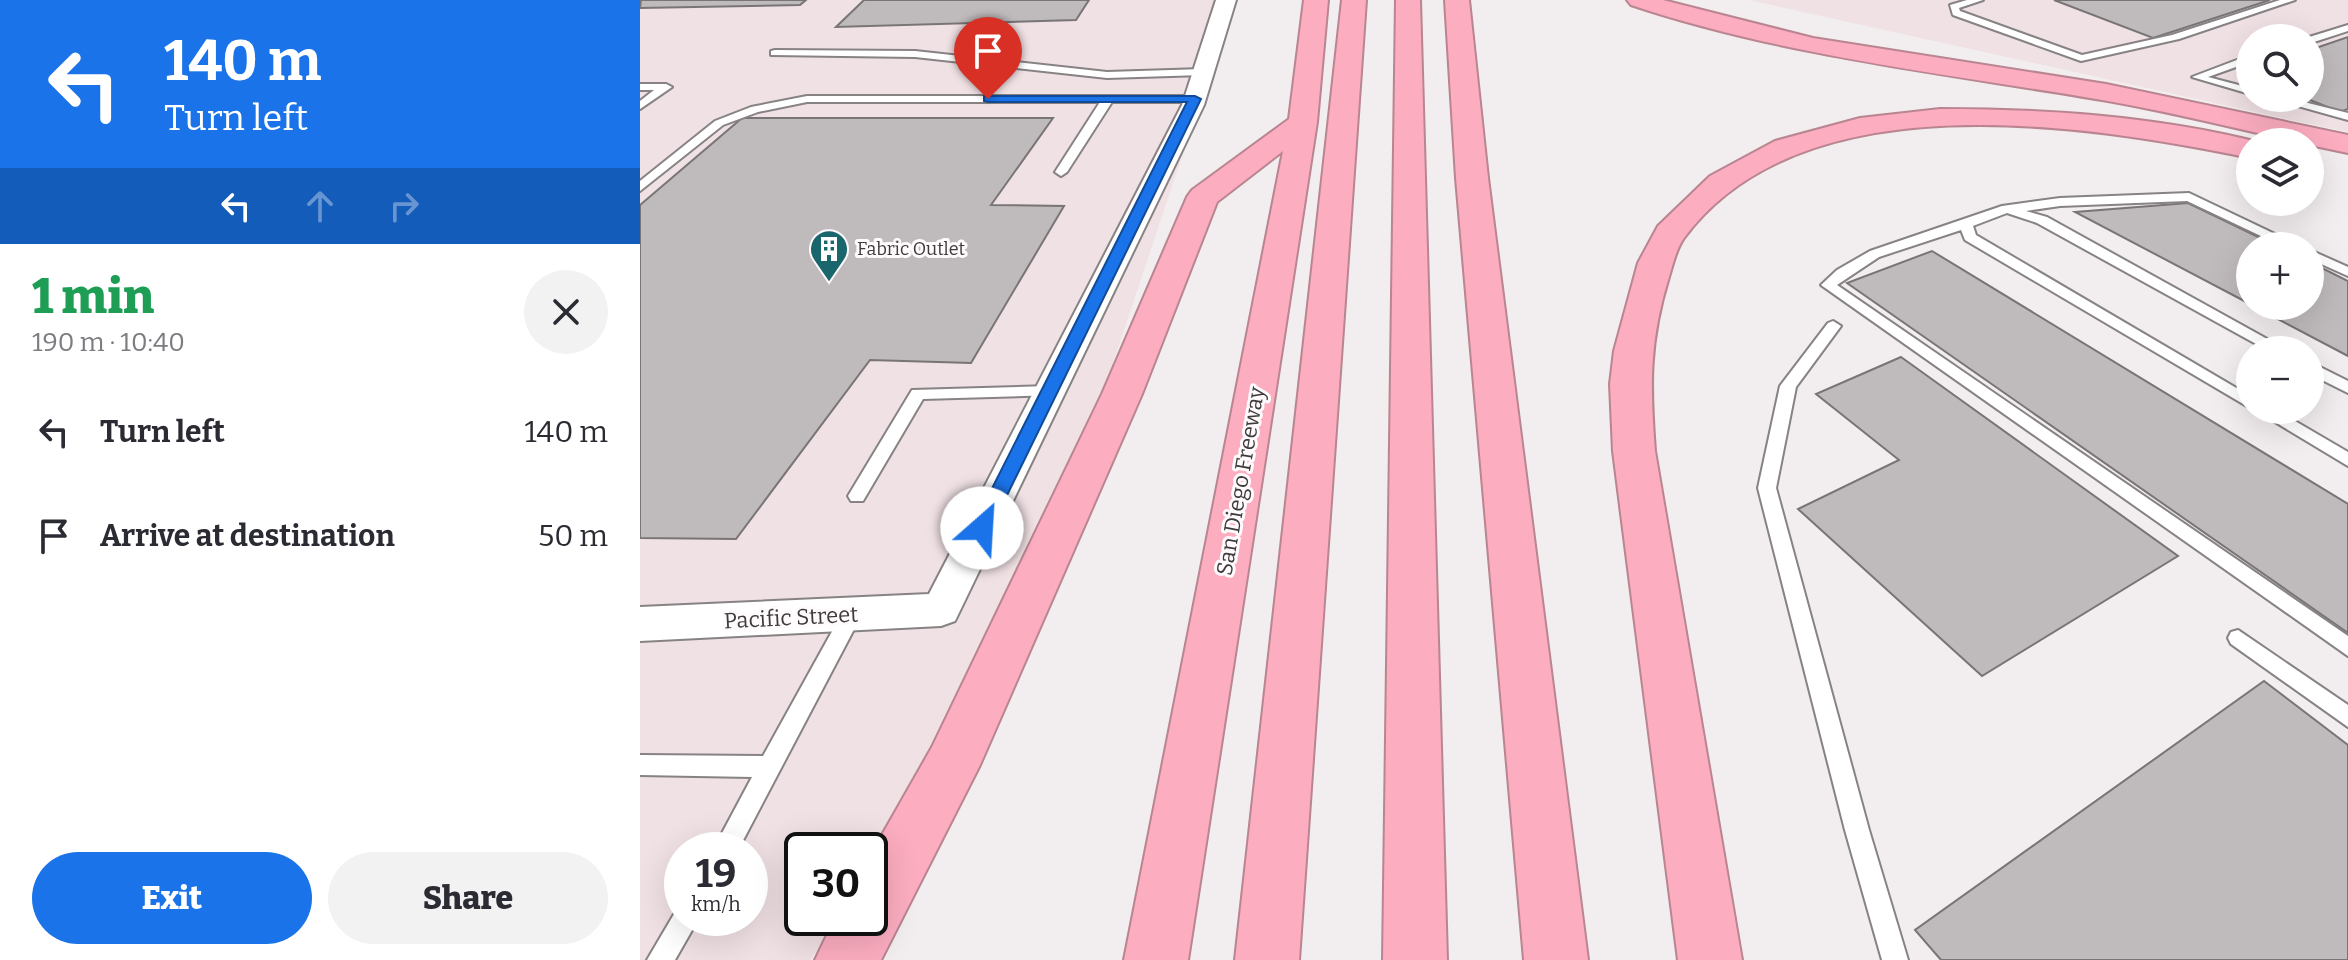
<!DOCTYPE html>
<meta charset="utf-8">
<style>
:root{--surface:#fff;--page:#f2f2f3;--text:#2b2b33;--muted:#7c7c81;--accent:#1a73e8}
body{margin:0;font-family:Bitter,serif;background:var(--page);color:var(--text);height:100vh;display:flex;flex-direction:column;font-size:30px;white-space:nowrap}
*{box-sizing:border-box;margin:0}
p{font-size:26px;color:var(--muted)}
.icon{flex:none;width:44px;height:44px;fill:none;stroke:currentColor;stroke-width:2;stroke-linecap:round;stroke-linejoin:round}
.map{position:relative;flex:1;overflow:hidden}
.panel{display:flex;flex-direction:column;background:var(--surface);width:640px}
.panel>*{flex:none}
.guide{background:#1a73e8;color:#fff;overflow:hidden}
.buttons{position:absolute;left:1596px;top:24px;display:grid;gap:16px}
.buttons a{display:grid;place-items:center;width:88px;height:88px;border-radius:50%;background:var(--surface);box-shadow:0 8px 32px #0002;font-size:40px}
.speed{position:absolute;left:24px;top:832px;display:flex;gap:16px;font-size:40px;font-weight:700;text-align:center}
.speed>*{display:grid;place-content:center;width:104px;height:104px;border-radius:50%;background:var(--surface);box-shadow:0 8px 32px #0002;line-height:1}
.speed small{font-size:20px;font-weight:400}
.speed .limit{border:4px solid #111;border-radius:12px;background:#fff;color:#111}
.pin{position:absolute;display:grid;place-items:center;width:68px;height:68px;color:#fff;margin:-82px -34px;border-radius:50% 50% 50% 0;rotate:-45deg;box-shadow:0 0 8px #0007}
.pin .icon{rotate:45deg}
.me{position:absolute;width:88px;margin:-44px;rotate:26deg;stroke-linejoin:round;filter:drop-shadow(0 0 6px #0008)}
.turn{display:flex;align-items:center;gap:28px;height:168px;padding:0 32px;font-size:36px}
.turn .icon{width:104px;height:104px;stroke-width:2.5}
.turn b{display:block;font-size:56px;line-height:68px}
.lanes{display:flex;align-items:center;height:76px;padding:0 32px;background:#0003;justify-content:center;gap:40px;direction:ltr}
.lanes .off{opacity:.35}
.round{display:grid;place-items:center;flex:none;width:84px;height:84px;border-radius:42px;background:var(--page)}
.overview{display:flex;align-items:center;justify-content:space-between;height:136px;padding:0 32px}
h1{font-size:48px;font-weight:800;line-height:60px;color:#1e9e55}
.cta{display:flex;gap:16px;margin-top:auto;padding:16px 32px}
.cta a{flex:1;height:92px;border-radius:48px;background:var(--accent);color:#fff;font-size:32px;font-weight:800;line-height:92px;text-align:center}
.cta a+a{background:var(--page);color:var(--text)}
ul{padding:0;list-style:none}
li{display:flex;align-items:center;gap:24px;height:104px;padding:0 32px}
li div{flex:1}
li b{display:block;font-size:30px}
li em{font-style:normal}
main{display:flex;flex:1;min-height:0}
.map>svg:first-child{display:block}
.built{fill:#f0e1e4;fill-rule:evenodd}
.building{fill:#bfbabb;stroke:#797475;stroke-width:2}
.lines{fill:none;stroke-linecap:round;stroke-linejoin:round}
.lane-casing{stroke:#878283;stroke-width:4}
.street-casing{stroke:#878283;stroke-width:4}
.highway-casing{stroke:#b98591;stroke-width:4}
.lane{fill:#fff;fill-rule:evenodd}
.street{fill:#fff;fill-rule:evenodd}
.highway{fill:#fcadc0;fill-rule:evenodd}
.route{fill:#1a73e8;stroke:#114b97;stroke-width:2}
.labels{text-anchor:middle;stroke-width:6;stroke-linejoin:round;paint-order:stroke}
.far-poi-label{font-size:18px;fill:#3d3b3b;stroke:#fffafb;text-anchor:start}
.street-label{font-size:22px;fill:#3d3b3b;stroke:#fffafb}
</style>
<main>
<section class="panel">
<div class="guide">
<div class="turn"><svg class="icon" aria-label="left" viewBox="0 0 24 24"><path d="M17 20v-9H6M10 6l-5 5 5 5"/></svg><div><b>140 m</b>Turn left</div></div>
<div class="lanes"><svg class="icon" aria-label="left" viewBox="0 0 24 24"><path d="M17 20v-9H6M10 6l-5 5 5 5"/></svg><svg class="icon off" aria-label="ahead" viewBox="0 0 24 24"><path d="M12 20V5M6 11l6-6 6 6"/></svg><svg class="icon off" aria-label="right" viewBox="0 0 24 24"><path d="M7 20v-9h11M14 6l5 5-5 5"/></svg></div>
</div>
<div class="overview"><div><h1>1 min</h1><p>190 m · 10:40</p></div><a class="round"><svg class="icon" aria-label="close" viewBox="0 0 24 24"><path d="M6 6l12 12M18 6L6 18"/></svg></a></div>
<ul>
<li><svg class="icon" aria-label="left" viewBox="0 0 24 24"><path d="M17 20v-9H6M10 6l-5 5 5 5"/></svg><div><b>Turn left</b></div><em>140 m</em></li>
<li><svg class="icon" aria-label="arrive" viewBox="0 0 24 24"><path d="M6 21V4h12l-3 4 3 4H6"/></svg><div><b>Arrive at destination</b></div><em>50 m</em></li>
</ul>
<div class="cta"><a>Exit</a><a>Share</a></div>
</section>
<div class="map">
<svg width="1708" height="960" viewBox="0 0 1708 960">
<rect width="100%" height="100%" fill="#f2edee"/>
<g class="built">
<path d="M0 0H594L366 684 230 876V850H162V918H200L170 960H0ZM42 850H110V918H42Z"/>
<path d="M1109 0H1708V132L1661 122ZM1610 38H1670V98H1610Z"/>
</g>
<g class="building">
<path d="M1 0H166L160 5 0 8Z"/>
<path d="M224 0H449L436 20 196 27Z"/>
<path d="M1414 0H1630L1513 38Z"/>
<path d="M1708 37V109L1700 112 1665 98H1670V50Z"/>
<path d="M102 118H413L351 205 424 206 331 363 230 360 96 539 0 538V205Z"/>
<path d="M1548 203 1637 246H1610V304L1435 212Z"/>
<path d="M1292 251 1708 504V633L1207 283Z"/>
<path d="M1670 262 1708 281V356L1613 306H1670Z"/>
<path d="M1261 357 1538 556 1342 676 1158 509 1259 460 1176 394Z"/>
<path d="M1624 681 1708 745V960H1301L1275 930Z"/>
</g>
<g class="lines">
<g class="lane-casing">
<g id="lane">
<path d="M1327 0H1343L1319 8 1320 11 1442 55 1532 35 1640 0H1655L1539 39 1441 61 1313 15 1310 5Z"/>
<path d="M1708 25V31L1674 42 1670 43V38H1666Z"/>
<path d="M135 50 275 51 467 72 563 69 568 72 563 75 467 78 275 57 131 55V51Z"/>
<path d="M1610 55V62L1568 77 1610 88V94L1552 77Z"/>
<path d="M0 84H26L32 87 0 109V101L14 90H0Z"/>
<path d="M167 96H555L561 99 555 102H472L427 172 421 176 415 172 460 102H167L118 112 83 125 0 191V181L75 121 111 107Z"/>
<path d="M1629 98H1648L1708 113V120Z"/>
<path d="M1549 193 1660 246H1642L1547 201 1420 206 1386 211 1407 217 1647 350H1627L1397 223 1367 213 1333 226 1336 235 1610 396V408L1325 240 1321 230 1239 257 1197 285 1708 636V656L1181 285 1197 270 1230 251 1362 206 1420 198Z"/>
<path d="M1670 250 1708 267V276L1670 259Z"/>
<path d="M1193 321 1201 326 1156 387 1136 488 1229 830 1268 960H1242L1205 830 1118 488 1140 386 1188 323Z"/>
<path d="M1670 362 1708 381V393L1670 374Z"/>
<path d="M410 386 416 387 418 391 416 395 283 399 223 501H211L208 496 272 390Z"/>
<path d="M1615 410H1636L1708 452V466Z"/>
<path d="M212 606 219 608 222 614 98 850H73L112 777 0 775V755L123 756 205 608Z"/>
<path d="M1598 630 1708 705V727L1591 644 1588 638 1591 632Z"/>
<path d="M42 907V918H59L35 960H7L37 909Z"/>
</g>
</g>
<g class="street-casing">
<path id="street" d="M576 0H596L564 105 315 621 301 626 0 641V607L289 594 542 105Z"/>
</g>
<g class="highway-casing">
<g id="highway">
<path d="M664 0H688L677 122 548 960H484L643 151 577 202 502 394 340 765 241 960H175L195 918H230V856L292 747 462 394 547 197 552 190 649 119Z"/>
<path d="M702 0H726L659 960H595Z"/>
<path d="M756 0H780L807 960H743Z"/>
<path d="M805 0H829L848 178 948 960H884L816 178Z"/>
<path d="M987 0H1023L1173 38 1466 84 1708 135V153L1670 145V142H1658C1593 128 1527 111 1462 100 1303 73 1144 56 991 5Z"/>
<path d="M1300 109C1407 109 1514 116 1618 142H1610V158C1444 124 1162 79 1044 238 1036 249 1033 264 1029 277 1009 342 1010 385 1015 451L1102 960H1038L973 451 970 384 974 351 998 263 1018 226 1070 176 1135 141 1220 118Z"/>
</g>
</g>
<use href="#lane" class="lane"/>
<use href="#street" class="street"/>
<use href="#highway" class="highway"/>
</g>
<path class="route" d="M344 96H555L561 99 351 528 342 535 332 528 547 102H348L344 101Z"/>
<defs>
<g id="building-pin" transform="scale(2)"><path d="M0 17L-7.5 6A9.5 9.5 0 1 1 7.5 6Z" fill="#19666c" stroke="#fffafb"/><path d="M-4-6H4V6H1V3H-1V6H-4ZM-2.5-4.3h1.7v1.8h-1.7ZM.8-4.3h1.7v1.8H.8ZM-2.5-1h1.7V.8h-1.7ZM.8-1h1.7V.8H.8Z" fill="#fff"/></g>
</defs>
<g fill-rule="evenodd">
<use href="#building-pin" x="189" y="249"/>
</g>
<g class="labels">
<g class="far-poi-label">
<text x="217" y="255">Fabric Outlet</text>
</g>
<g class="street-label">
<text transform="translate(600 481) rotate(-80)" y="8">San Diego Freeway</text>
<text transform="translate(151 617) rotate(-3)" y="8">Pacific Street</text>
</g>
</g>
</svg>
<div class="buttons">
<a><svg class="icon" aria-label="search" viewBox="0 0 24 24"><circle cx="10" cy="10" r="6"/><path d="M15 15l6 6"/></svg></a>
<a><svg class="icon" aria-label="layers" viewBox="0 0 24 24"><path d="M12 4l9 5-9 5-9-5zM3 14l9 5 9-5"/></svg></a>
<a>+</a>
<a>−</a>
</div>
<div class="speed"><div>19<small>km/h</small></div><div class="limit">30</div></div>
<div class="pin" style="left:348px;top:99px;background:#d93025"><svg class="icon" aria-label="arrive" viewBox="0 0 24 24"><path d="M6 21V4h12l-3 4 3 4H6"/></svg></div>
<svg class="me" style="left:342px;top:528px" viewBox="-20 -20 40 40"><circle r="19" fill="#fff"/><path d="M0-13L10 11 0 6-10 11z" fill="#1a73e8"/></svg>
</div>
</main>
